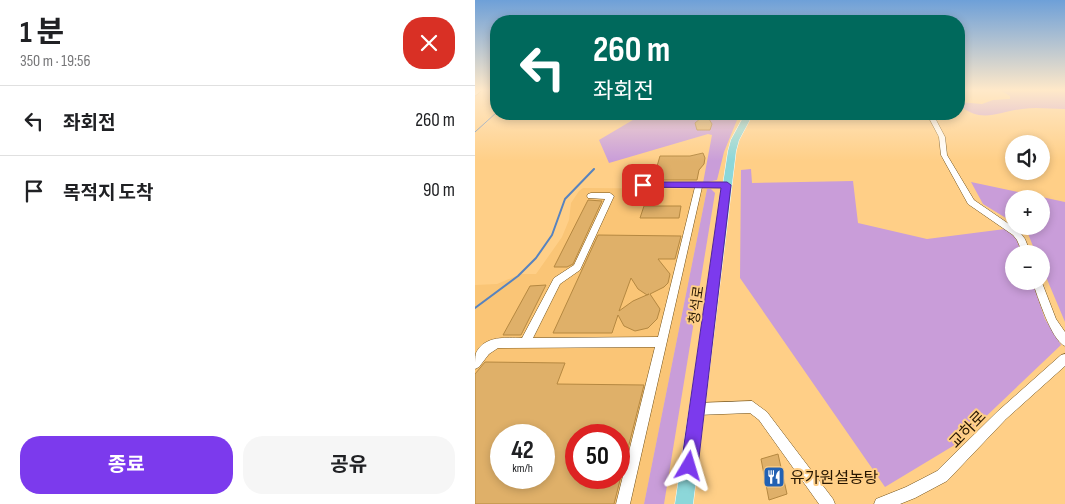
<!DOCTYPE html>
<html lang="ko">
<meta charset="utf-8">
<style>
:root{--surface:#fff;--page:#f6f6f6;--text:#202124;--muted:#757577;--line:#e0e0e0;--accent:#7c3aed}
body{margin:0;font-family:"Sofia Sans Condensed","Noto Sans KR",sans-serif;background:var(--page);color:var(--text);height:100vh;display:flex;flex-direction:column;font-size:19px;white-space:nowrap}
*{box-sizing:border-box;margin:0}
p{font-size:16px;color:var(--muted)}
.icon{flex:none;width:28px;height:28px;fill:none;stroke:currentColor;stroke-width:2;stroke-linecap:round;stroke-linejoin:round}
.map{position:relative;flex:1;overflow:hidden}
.panel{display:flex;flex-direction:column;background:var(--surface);width:475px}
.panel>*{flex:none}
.banner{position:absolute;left:15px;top:15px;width:475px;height:105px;border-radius:20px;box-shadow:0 2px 8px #0003;background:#00695c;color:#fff;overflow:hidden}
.tools{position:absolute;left:530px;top:135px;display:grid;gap:10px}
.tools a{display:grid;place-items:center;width:45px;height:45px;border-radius:50%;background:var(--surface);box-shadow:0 2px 8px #0003;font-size:25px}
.speed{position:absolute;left:15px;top:424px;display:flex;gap:10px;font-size:25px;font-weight:700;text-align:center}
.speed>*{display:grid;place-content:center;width:65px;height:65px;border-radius:50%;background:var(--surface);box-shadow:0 2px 8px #0003;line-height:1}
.speed small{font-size:12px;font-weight:400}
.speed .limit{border:8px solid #d22;background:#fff;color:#111}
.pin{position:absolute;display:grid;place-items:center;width:42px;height:42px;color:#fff;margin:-21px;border-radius:10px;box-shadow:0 2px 8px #0006}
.me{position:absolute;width:55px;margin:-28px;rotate:7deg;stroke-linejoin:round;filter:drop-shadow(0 0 4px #0008)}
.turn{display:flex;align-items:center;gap:18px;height:105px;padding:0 20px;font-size:22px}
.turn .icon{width:65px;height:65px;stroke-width:2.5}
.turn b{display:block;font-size:35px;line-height:42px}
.round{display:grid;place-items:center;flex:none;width:52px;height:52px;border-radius:20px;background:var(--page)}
.overview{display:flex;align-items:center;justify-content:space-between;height:85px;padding:0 20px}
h1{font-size:30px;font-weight:700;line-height:38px}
.action{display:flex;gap:10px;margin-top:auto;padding:10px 20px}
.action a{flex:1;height:58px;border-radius:20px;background:var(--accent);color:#fff;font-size:20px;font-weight:700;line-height:58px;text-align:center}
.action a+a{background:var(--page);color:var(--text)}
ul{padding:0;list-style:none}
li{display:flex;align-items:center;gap:15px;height:70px;padding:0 20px;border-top:1px solid var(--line)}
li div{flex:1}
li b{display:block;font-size:19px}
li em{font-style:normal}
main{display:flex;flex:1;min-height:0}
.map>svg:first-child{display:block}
.built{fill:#fac576;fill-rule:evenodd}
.green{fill:#c99dd9}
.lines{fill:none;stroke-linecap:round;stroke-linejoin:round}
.stream-far1{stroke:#5783bf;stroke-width:1}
.stream{stroke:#5783bf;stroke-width:2}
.building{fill:#dfb069;stroke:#b58841;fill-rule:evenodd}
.minor-casing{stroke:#704f17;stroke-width:1}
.major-casing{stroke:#fff;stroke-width:1}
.minor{fill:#fff;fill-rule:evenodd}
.major{fill:#8cd7d9;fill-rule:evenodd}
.route{fill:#7c3aed;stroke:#51269a}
.labels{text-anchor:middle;stroke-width:4;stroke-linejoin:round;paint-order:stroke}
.street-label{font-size:14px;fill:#271600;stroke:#ffcf87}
.near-street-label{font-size:16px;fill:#271600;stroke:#ffcf87}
.near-poi-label{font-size:16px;fill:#271600;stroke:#ffcf87;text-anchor:start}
</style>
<main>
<section class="panel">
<div class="overview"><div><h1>1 분</h1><p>350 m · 19:56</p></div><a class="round" style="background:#d93025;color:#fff"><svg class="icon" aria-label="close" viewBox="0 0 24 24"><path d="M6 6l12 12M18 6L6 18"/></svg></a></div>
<ul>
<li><svg class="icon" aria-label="left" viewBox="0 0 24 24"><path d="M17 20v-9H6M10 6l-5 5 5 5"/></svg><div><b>좌회전</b></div><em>260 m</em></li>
<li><svg class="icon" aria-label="arrive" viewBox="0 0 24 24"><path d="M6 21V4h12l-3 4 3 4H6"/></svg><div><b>목적지 도착</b></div><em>90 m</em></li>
</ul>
<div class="action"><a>종료</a><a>공유</a></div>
</section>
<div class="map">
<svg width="590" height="504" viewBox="0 0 590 504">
<rect width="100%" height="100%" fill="#ffcf87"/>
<path class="built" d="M108 188 232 189 169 504H0V285L22 284 46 274H61L87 237 94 220 96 203 104 191ZM26 435H69V478H26ZM101 435H144V478H101Z"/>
<g class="green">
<path d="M525 90H590V109C576 109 561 107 547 109 522 112 507 124 484 105V102L507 104 518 100 535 99V96Z"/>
<path d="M168 114 264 115 249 152 242 180 228 183 237 135 233 134 134 163 124 140Z"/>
<path d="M276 169 277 183 378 181 383 223 452 239 530 229 541 238 547 254H539V281H557L570 319 586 345 483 443 410 487 265 278 266 170Z"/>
<path d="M496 182 590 202V322L566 265V254H561L552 231 545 226H566V199H539V223L508 204Z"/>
<path d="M232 189H236L240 193 189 504H169Z"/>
</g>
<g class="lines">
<path class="stream-far1" d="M0 132 21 113"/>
<path class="stream" d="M0 308 43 276 61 258 77 235 90 199 119 169"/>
</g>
<g class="building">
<path d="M226 118 234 119 237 124 235 130H222L220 123Z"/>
<path d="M228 153 230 158 229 164 224 170 222 180H178L185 156H215Z"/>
<path d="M113 200 127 201 98 264 92 267H79Z"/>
<path d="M169 206H206L204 218H165Z"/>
<path d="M123 235 206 236 200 259H183L195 274 193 283 189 287 175 294 185 309 182 319 173 328 160 331 149 326 143 315 137 333H78ZM156 278 163 289 172 295 174 294 158 301 144 311Z"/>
<path d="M71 285 46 335H28L55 286Z"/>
<path d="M10 362 90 363 82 384 169 385 139 504H0V374ZM26 435H69V478H26ZM101 435H144V478H101Z"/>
<path d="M303 454 312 494 294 500 286 459Z"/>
</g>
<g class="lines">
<g class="minor-casing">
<g id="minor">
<path d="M1 90H7L0 96V91Z"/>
<path d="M452 114H458L470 137 472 155 499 200 544 231 550 239 556 254H548L542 240 538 235 493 204 466 155 464 137Z"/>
<path d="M165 183H251L255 185 251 187H227L155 504H141L180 347 23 348 14 354 4 367 0 369C0 364 0 357 1 353 10 335 31 338 47 338L79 278 99 265 130 199 113 198 112 196 113 194 116 193H135L139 196 105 270 85 284 58 338 183 337 220 187H165Z"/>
<path d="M566 280 581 319 590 332V346C576 340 563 296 557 281H566Z"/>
<path d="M590 354V366L531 419 472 481 440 498 425 504H399L401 499 431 487 462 471 523 411 586 355Z"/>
<path d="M277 401 292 412 358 499 360 504H344L284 420 275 413 222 415 218 413 216 409 218 405 222 403Z"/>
</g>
</g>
<g class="major-casing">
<path id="major" d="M270 114H278L264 140 261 151 218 504H200L253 151 256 140Z"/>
</g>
<use href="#minor" class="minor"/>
<use href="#major" class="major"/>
</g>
<linearGradient id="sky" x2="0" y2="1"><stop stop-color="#6ea0d8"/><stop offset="0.56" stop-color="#ffe9c9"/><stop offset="1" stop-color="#ffe9c9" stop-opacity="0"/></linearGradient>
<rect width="590" height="161" fill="url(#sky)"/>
<path class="route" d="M168 182H252L256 185 223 466 221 472 214 475 208 472 206 466 246 188 165 187V183Z"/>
<defs>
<g id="restaurant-square" transform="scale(1.125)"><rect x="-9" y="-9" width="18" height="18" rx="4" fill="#2261b3" stroke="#ffcf87"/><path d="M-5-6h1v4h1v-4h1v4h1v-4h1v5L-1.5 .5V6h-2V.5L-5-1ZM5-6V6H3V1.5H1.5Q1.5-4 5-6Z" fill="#fff"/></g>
</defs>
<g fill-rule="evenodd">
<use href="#restaurant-square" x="299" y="477"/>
</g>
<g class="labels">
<g class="street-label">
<text transform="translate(221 305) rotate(-82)" y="5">청석로</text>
</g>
<g class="near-street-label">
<text transform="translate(492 429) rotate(-46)" y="6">교하로</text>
</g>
<g class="near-poi-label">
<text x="315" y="483">유가원설농탕</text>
</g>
</g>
</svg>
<div class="tools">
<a><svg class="icon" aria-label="sound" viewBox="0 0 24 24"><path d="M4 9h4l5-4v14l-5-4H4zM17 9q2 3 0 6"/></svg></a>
<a>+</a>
<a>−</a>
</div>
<div class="speed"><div>42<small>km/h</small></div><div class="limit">50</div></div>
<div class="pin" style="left:168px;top:185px;background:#d93025"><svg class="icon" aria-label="arrive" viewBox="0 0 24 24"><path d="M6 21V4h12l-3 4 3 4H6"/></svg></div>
<svg class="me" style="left:214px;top:466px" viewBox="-20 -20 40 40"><path d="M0-17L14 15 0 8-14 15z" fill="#7c3aed" stroke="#fff" stroke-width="4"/></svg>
<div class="banner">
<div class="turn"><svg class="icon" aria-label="left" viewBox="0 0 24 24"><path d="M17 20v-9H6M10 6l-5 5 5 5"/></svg><div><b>260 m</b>좌회전</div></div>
</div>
</div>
</main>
